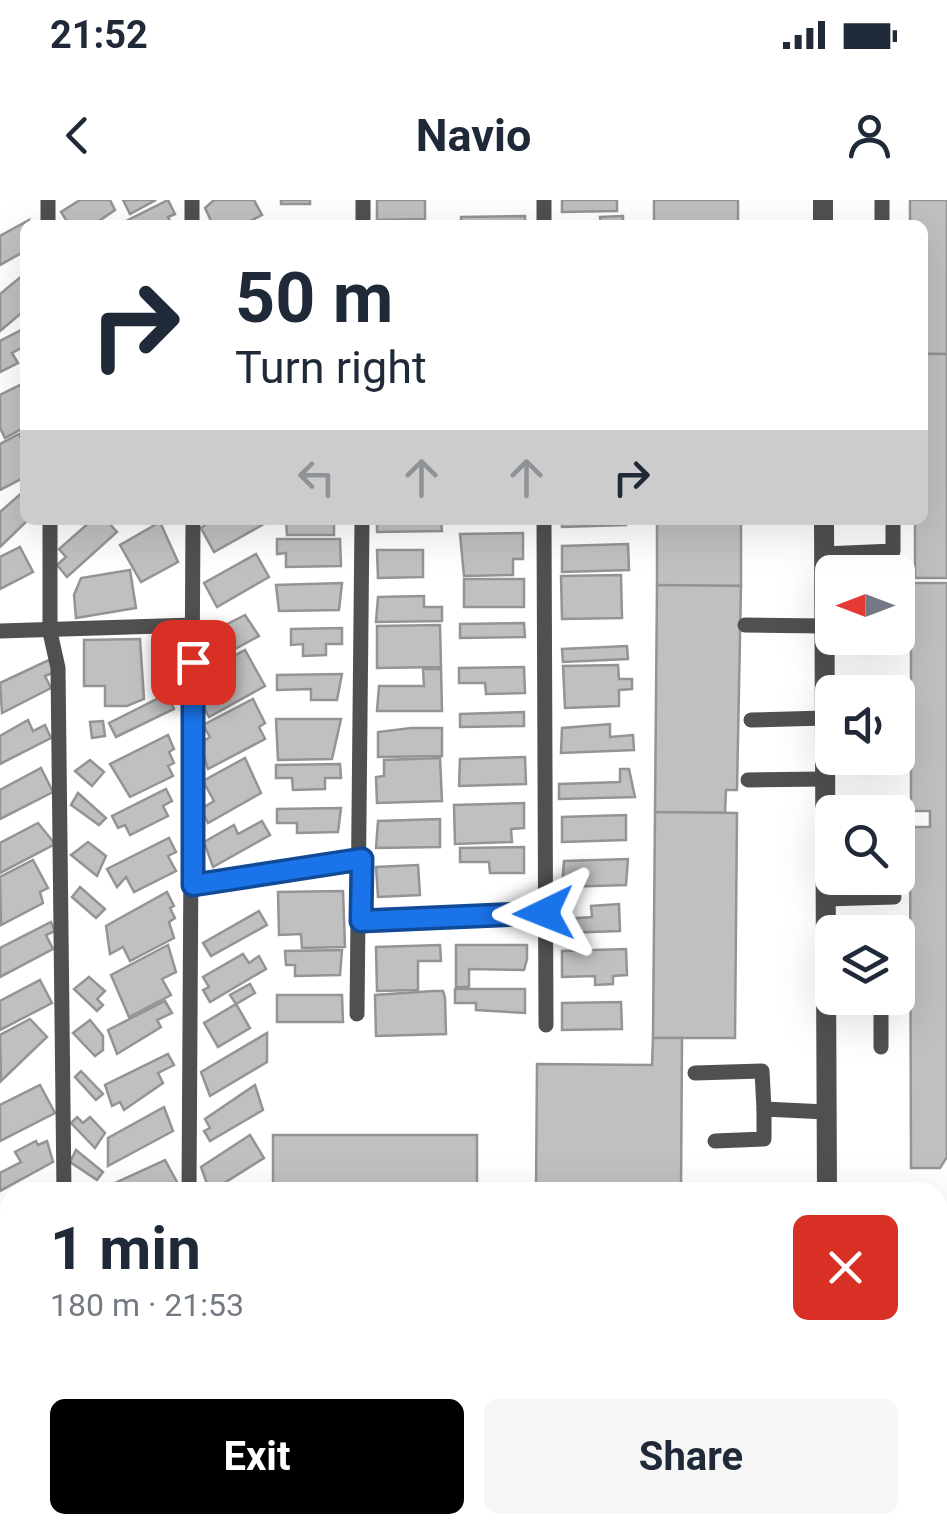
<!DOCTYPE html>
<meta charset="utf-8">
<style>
:root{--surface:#fff;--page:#f6f6f7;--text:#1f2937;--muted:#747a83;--accent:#000}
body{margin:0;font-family:Roboto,sans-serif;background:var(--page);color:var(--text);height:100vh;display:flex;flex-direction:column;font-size:38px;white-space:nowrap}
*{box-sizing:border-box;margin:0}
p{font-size:32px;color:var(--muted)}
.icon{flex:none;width:55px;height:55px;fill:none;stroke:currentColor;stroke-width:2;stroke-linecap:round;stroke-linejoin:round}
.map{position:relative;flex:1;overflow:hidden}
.details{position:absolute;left:0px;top:982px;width:948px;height:352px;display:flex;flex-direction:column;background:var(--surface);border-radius:30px 30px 0 0;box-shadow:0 10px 40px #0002}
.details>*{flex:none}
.hud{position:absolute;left:20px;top:20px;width:908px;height:305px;border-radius:15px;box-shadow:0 10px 40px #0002;background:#fff;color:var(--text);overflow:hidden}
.needle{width:65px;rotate:270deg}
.controls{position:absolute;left:815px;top:355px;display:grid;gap:20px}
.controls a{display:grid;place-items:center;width:100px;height:100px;border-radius:15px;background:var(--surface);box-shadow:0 10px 40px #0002;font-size:50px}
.pin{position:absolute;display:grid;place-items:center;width:85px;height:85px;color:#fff;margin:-42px;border-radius:20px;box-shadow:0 5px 15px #0006}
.me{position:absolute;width:110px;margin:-55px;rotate:268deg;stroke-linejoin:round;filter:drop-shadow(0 0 8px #0008)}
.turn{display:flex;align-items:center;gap:35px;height:210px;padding:0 50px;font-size:45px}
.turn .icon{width:130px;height:130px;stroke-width:2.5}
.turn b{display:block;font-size:70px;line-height:85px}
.lanes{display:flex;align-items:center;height:95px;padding:0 50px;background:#0003;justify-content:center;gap:50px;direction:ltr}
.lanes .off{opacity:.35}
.round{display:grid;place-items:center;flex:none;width:105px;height:105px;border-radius:15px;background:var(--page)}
.overview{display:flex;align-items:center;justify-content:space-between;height:170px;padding:0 50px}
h1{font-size:60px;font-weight:700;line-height:75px}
.button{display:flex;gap:20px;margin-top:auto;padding:20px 50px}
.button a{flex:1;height:115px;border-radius:15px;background:var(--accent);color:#fff;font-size:40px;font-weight:700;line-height:115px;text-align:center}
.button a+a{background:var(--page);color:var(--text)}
.status{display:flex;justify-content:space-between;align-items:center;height:70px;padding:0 50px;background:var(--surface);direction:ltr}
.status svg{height:28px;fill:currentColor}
header{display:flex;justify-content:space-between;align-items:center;height:130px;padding:0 50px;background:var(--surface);font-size:45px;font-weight:700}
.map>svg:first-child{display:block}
.building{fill:#c0c0c0;stroke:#949494;stroke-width:2.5}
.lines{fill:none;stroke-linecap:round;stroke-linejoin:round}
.service{stroke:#505050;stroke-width:15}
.minor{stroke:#505050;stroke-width:20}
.route-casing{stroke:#114b97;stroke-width:25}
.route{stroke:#1a73e8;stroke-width:18}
</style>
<div class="status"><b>21:52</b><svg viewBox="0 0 49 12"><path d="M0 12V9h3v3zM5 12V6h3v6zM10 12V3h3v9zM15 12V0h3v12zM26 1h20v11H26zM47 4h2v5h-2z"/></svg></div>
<header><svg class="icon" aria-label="back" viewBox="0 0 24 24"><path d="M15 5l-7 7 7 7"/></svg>Navio<svg class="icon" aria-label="person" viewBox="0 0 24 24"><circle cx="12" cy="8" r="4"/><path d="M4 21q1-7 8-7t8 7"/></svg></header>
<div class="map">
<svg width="947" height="1333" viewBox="0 0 947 1333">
<rect width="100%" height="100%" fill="#fff"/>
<g class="building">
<path d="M80 0H110L115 10 99 21 101 25H64L68 23 61 12Z"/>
<path d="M123 0H156L130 14Z"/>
<path d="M168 0 175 14 168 17 172 25H118Z"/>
<path d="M214 0H254L262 15 242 25H213L205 8Z"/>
<rect x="281" y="0" width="29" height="4"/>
<path d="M377 0H425V19L377 20Z"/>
<path d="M562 0H617V11L562 12Z"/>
<rect x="654" y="0" width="84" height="25"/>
<path d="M910 0H947V154H922V25H910Z"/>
<path d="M525 16V25H461V17Z"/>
<path d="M623 16V25H601L600 17Z"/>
<path d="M29 20 25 51 0 65V36Z"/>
<rect x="285" y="23" width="55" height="2"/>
<path d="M23 75 25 110 0 131V94Z"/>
<path d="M25 128V146L12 153 18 163 0 172V141Z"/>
<path d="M922 154H947V378H915V320H922Z"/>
<path d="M20 185 25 195V227L5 238 0 228V195Z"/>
<path d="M19 234 25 246V277L0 290V244Z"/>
<path d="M25 290 28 320 0 347V312Z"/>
<path d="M92 320H106L117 332 67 377 57 365 66 357 59 349Z"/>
<path d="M262 320 264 324 214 352 201 328 212 320Z"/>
<path d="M286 320H340H334V335H287Z"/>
<path d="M377 320H441L442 331 377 332Z"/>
<path d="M562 320H626V325L562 327Z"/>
<path d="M657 320H741V386L657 385Z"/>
<path d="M160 322 178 362 141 382 120 345Z"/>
<path d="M523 333V359H513V375L464 376 460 334Z"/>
<path d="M277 339H340L341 366 286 367V353L277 354Z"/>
<path d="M628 344 629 370 562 372V346Z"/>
<path d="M20 347 33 372 0 389V357Z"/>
<path d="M377 350H423V377L378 378Z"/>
<path d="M256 354 269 377 217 407 204 383Z"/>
<path d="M130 370 136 408 76 418 74 395 81 378Z"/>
<path d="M621 375 622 418 562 419 561 376Z"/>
<rect x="464" y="379" width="60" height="28"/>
<path d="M342 383 339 410 279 411 276 385Z"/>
<path d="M911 383H947V957L940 968H911L910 627H930V611H911Z"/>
<path d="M657 385 741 386 737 590H726L725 613 655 612Z"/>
<path d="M424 396V407H442V421L376 422 378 397Z"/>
<path d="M245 415 259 436 211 462 204 436Z"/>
<path d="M524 423 525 437 460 438V424Z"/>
<path d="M440 425 441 467 377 468V426Z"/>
<path d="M342 428V444H326V455L303 456V444L291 445V429Z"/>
<path d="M140 439 144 499 127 506H105V486H84V440Z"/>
<path d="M627 446 628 459 563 462 562 449Z"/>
<path d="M245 450 265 486 209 517 201 502 224 490 212 468Z"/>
<path d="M49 460 55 472 45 476 51 488 2 513 0 483Z"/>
<path d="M618 465 619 479H632V489L619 490V506L565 508 563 466Z"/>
<path d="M524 467 525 493 486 494 485 483H459V468Z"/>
<path d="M423 469H441L442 511H377L379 486H424Z"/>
<path d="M342 474 337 500H311V489L277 490V475Z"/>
<path d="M167 494 174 509 116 537 109 523Z"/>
<path d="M253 499 265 523 259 527 265 539 208 569 200 543 210 537 203 525Z"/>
<path d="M524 512V526L460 527V514Z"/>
<path d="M276 519H341L332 559 278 560Z"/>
<path d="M28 520 33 531 45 525 51 538 0 564V536Z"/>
<path d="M103 521 105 536 92 538 90 522Z"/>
<path d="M610 524V537L633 535 634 550 561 553 562 528Z"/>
<path d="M411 528H442V556L378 557V532Z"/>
<path d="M168 535 174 549 169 552 174 563 168 566 173 576 130 597 110 564Z"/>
<path d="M525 557 526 584 459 586 460 559Z"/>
<path d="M245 558 261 593 208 623 201 609 214 601 203 581Z"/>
<path d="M440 558 442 601 377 603 376 577 384 576V560Z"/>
<path d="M90 560 104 572 92 586 75 571Z"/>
<path d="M340 564 341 578H325V589L293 590 292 578H276V565Z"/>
<path d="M41 568 53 592 0 619V590Z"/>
<path d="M620 569H629L635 597 559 599V584L620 582Z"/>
<path d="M166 589 172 601 163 606 168 616 130 635 125 625 118 628 112 616Z"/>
<path d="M78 593 106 618 99 625 71 605Z"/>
<path d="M524 603V628L511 629 512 642 455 644 454 605Z"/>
<path d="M341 608 338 632 297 633V623H277V609Z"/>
<path d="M655 612 737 613 735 838H653Z"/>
<path d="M626 615V640L562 642V617Z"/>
<path d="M440 619V647L376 648 378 621Z"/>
<path d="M262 621 270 635 213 667 204 642 234 625 238 634Z"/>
<path d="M38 623 55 644 0 673V643Z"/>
<path d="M169 638 176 652 168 656 176 671 134 692 126 677 117 687 107 669Z"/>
<path d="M88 642 106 656 97 676 71 655Z"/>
<path d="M524 647V673H490L489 662H460V648Z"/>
<path d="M628 659 626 685 562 687 564 661Z"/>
<path d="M33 660 48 688 40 692 43 703 1 725 0 677Z"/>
<path d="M418 665 420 695 378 697 376 667Z"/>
<path d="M80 687 105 709 96 718 72 697Z"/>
<path d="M343 691 345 747 302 748 301 734 279 735 278 692Z"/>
<path d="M167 692 174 706 170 708 175 718 169 722 174 738 130 761 123 747 110 754 106 726Z"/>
<path d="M619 704 620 731 562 733V719L592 717 591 706Z"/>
<path d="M259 711 267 725 211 756 203 743Z"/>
<path d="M51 722 55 731 46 735 53 749 0 777V748Z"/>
<path d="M168 745 176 772 162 779 171 795 129 817 111 775Z"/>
<path d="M440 745 441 761H418V790L377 791 376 747Z"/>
<path d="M456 745H527V759L524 770 469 769V787H456Z"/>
<path d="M626 749 627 775 613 776V784L595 785V776L562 777V751Z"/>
<path d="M342 750 340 775 295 776V765H286L285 751Z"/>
<path d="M243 754 249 763 259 756 266 769 210 802 203 790 209 787 203 777Z"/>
<path d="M89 777 105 791 97 799 103 805 97 811 74 789Z"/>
<path d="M40 780 52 803 0 830V801Z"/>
<path d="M250 784 255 793 236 804 230 795Z"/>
<path d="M455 789H525V813L476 810V803H455Z"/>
<path d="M434 791H443L445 798 446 834 376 836 375 795Z"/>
<path d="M277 795H342L343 822H277Z"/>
<path d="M165 801 172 813 157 820 161 827 117 854 108 830Z"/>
<path d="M621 802 622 829 562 830V803Z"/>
<path d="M236 804 250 828 218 847 204 823Z"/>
<path d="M30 819 47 837 1 881 0 835Z"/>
<path d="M90 820 103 836V850L95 856 73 833Z"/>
<path d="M267 833V862L210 896 201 872Z"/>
<path d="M653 838H682L681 992H536L537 864 652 865Z"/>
<path d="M168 854 174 865 158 873 163 883 124 910 120 902 112 906 105 885Z"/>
<path d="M81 871 103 894 96 900 75 877Z"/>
<path d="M40 885 55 913 0 941V905Z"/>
<path d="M255 885 263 910 210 941 204 931 210 928 205 919Z"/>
<path d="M164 907 173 931 108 966V938Z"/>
<path d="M77 917 83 923 90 917 105 933 95 948 71 923Z"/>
<path d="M250 935 264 958 210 992 201 967Z"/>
<rect x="273" y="935" width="204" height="57"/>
<path d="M36 941 38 945 47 941 53 962 0 991V973L21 962 15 952Z"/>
<path d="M76 950 103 972 97 980 70 962Z"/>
<path d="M165 960 177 982 161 992H105L104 988Z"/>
<path d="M10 1006V1036L0 1042V1012Z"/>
<path d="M10 1072V1091L8 1092 0 1087Z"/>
<rect x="0" y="1159" width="10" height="44"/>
<path d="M947 1205V1296L938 1293V1219Z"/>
</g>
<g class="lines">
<g class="service">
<path d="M48 0V25"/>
<path d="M192 0V25"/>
<path d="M544 0V25"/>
<path d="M882 0V25"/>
<path d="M363 25V0"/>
<path d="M50 320V432L58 468 64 992"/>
<path d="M544 320 546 825"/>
<path d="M824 354 893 351V320"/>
<path d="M745 425 824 426"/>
<path d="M0 431 193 425"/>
<path d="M751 520 825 518"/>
<path d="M748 580 825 579"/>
<path d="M193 685 362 659"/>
<path d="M825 699 894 697"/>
<path d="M361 721 544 713"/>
<path d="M357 814 362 320"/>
<path d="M881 847V798"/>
<path d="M695 873 762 871 764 909"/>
<path d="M715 941 764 939V909L826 912"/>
<path d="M189 992 193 320"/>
<path d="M0 1127H10"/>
</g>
<g class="minor">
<path d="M823 0V25"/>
<path d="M824 320 827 992"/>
<path d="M0 1283H10"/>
<path d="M285 1325V1333"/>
<path d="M832 1325 861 1333"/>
</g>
</g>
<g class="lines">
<g class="route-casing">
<path id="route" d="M193 462V685L362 659 361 721 544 713"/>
</g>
<use href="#route" class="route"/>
</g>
</svg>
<div class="controls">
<a><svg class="needle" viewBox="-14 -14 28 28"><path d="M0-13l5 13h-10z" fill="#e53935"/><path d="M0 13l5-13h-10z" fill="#747a83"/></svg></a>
<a><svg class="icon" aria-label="sound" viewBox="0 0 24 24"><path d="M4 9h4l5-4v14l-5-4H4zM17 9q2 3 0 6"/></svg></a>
<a><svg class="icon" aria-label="search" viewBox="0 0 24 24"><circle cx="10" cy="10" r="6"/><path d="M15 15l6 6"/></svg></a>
<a><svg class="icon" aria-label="layers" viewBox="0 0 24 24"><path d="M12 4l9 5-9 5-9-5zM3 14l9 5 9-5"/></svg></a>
</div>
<div class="pin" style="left:193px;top:462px;background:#d93025"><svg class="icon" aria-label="arrive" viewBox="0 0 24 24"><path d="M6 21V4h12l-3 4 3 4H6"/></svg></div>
<svg class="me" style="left:544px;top:713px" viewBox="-20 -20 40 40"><path d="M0-17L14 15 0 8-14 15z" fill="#1a73e8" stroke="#fff" stroke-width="4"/></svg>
<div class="hud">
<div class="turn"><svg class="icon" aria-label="right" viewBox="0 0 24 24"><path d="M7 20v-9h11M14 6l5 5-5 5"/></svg><div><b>50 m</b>Turn right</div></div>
<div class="lanes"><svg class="icon off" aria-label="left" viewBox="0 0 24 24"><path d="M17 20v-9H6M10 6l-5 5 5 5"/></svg><svg class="icon off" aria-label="ahead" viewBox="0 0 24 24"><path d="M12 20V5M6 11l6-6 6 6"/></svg><svg class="icon off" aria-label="ahead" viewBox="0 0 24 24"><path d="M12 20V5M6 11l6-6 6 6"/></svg><svg class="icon" aria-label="right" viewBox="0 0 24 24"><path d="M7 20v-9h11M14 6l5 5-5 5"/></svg></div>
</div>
<section class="details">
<div class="overview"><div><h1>1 min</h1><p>180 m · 21:53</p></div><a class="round" style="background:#d93025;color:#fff"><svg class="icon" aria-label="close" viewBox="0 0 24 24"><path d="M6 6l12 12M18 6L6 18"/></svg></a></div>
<div class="button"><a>Exit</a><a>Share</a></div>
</section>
</div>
